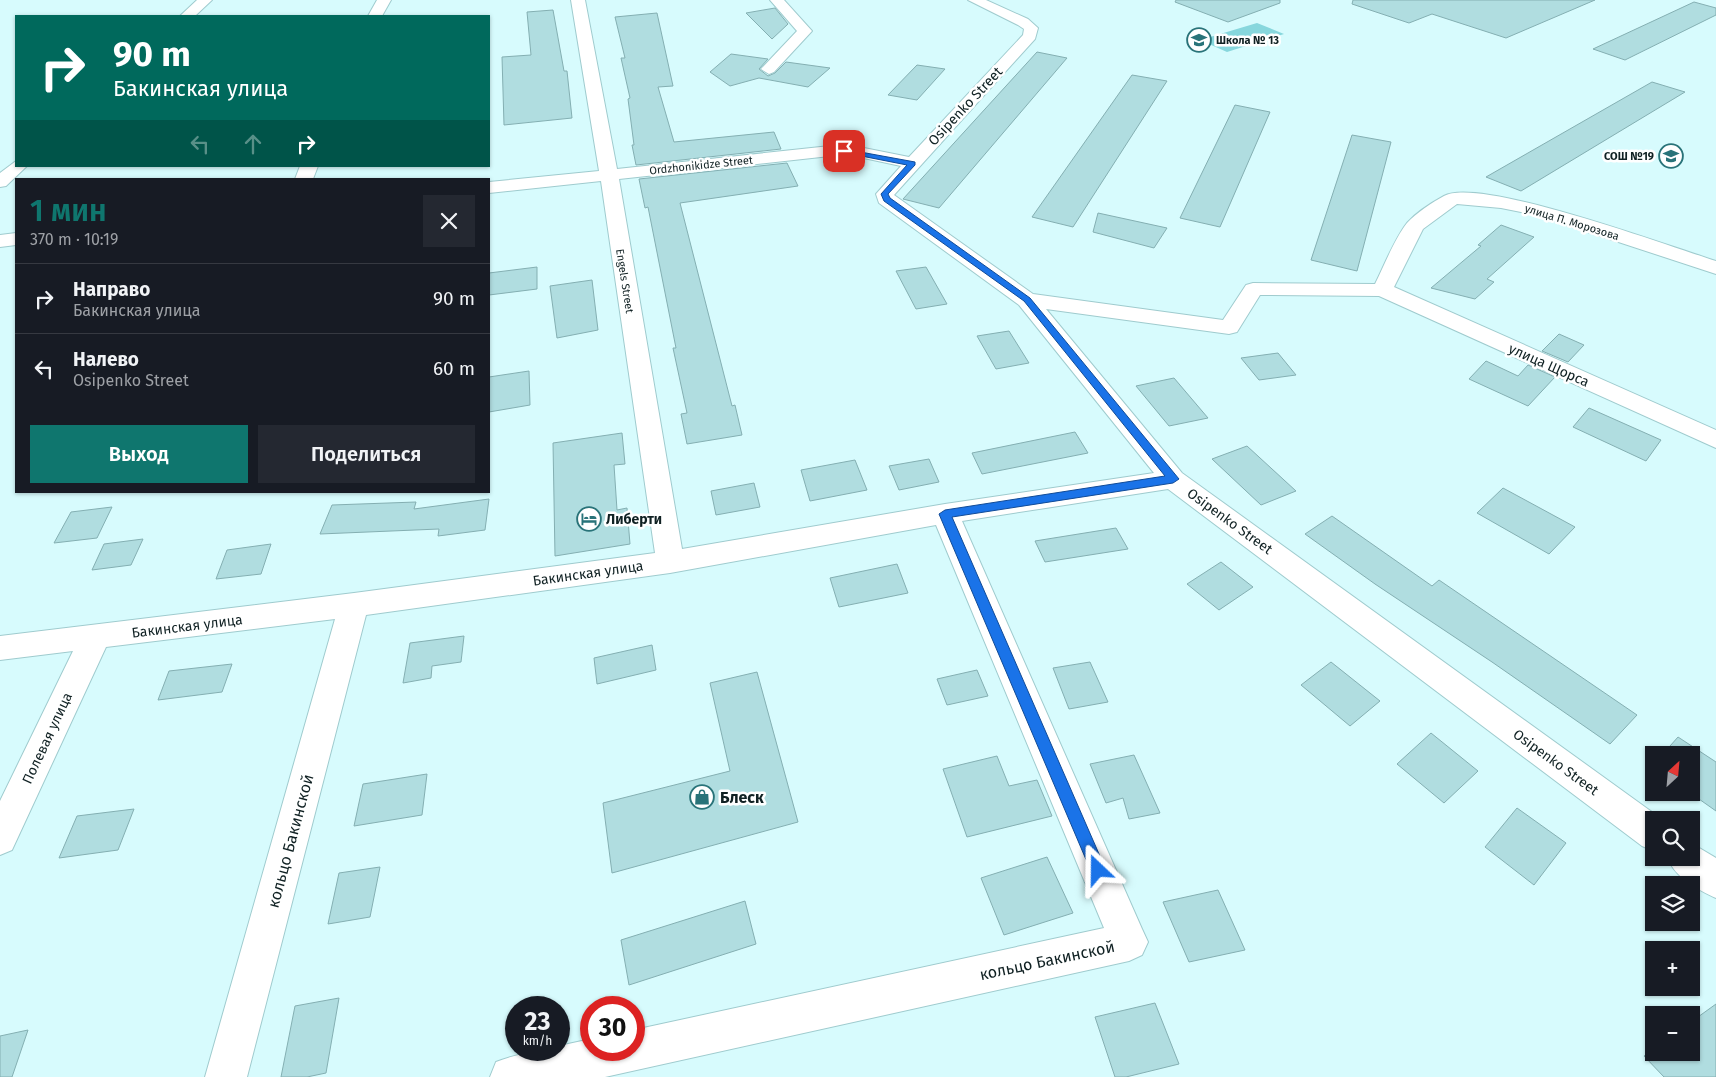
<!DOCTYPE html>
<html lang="ru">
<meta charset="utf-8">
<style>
:root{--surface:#171b24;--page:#242831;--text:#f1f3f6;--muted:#9ea1a6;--line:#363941;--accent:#0f766e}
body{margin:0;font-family:"Fira Sans",sans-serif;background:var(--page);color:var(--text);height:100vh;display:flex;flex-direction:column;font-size:19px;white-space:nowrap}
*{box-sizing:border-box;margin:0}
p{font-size:16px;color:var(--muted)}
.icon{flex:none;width:28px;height:28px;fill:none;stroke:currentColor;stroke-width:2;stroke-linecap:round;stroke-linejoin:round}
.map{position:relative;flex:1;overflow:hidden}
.drawer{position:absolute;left:15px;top:178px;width:475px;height:315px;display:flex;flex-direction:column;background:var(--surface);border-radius:0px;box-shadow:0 1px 4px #0004}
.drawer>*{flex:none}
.banner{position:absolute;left:15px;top:15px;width:475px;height:152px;border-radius:0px;box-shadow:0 1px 4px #0004;background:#00695c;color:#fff;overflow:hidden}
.needle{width:32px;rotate:26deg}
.fabs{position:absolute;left:1645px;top:746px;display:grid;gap:10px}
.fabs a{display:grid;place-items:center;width:55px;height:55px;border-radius:0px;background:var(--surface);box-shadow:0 1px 4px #0004;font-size:25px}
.speed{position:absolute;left:505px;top:996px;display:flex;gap:10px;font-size:25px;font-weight:700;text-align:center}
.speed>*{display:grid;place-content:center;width:65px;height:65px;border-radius:50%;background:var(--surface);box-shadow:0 1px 4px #0004;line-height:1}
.speed small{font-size:12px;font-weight:400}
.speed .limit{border:8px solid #d22;background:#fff;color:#111}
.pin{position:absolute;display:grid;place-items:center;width:42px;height:42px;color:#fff;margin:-21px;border-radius:10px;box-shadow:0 2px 8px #0006}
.me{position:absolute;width:55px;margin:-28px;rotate:337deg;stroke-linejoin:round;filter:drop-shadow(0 0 4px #0008)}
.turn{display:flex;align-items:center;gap:18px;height:105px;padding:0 15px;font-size:22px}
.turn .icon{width:65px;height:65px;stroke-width:2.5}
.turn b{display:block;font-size:35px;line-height:42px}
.lanes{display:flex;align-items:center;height:48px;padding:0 15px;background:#0003;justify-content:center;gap:25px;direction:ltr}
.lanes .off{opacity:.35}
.round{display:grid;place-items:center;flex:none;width:52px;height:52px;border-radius:0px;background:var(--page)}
.overview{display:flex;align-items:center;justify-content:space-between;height:85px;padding:0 15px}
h1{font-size:30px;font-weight:600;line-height:38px;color:var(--accent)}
.button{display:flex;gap:10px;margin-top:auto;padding:10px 15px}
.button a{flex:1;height:58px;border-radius:0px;background:var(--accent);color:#fff;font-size:20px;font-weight:600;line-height:58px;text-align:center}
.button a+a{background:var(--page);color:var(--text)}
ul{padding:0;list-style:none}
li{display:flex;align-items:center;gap:15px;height:70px;padding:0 15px;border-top:1px solid var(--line)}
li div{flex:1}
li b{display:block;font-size:19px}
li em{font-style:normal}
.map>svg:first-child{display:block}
.green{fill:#87d7dd}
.building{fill:#b0dde0;stroke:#84afb2}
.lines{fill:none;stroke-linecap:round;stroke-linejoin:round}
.minor-casing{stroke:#9fcbce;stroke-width:2}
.minor{fill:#fff;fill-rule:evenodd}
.route{fill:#1a73e8;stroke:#114b97}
.labels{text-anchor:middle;stroke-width:5;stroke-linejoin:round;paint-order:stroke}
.far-poi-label{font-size:11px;font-weight:bold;fill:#102123;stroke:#fff;text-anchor:start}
.far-street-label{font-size:11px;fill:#102123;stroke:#fff}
.street-label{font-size:14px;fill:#102123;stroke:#fff}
.poi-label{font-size:14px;font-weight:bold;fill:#102123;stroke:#fff;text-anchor:start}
.near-poi-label{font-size:16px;font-weight:bold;fill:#102123;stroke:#fff;text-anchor:start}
.near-street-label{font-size:16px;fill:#102123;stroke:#fff}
</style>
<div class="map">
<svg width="1716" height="1077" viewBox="0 0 1716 1077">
<rect width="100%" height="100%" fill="#d7fbfd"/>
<path class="green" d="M1257 23 1284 34 1227 52 1200 40Z"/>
<g class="building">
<path d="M1176 0H1280V3L1228 22 1175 2Z"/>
<path d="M1353 0H1595L1506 38 1432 14 1409 23 1352 4Z"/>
<path d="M1694 2 1716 8V15L1625 60 1593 49Z"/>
<path d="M775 8 788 24 772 39 746 13Z"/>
<path d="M553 10 564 71H567L572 118 504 125 502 57 531 55 527 12Z"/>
<path d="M657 13 673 86 658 87 674 142 774 132 781 149 636 165 632 145H634L628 99 630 98 621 58H625L615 17Z"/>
<path d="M1037 52 1067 58 939 208 903 199Z"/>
<path d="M731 54 768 59 759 69 768 76 775 73 786 62 830 68 808 87 759 78 730 86 710 72Z"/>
<path d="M917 65 945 69 917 100 888 95Z"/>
<path d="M1132 75 1167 81 1073 227 1032 217Z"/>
<path d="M1652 82 1685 92 1521 191 1486 177Z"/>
<path d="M1235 105 1270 112 1220 227 1180 218Z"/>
<path d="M1352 135 1391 142 1357 271 1311 260Z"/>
<path d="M787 163 798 186 680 203 732 406 735 405 742 435 687 444 681 414 687 413 673 348H676L648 207 645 208 639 179Z"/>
<path d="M1098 213 1167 228 1154 248 1093 232Z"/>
<path d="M1501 225 1534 237 1487 279 1494 282 1475 299 1431 288 1481 246 1478 245Z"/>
<path d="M537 267V289L489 295V273Z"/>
<path d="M926 267 947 304 916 309 896 271Z"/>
<path d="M592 280 598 330 557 338 550 286Z"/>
<path d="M1009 331 1029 363 996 369 977 336Z"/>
<path d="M1559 334 1584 345 1568 362 1542 351Z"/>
<path d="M1278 353 1296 375 1259 380 1241 358Z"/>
<path d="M1486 361 1518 376 1528 365 1555 377 1528 406 1469 379Z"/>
<path d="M529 371 530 405 489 412V377Z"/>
<path d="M1174 378 1208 418 1169 426 1136 386Z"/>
<path d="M1589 408 1661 440 1646 461 1573 427Z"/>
<path d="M1075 432 1088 453 982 474 972 453Z"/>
<path d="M622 433 625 464 614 465 617 510 627 508 630 544 555 556 553 443Z"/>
<path d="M1247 446 1296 491 1261 505 1212 459Z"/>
<path d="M929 459 939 482 899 490 889 466Z"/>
<path d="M855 460 867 490 810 501 801 470Z"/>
<path d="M754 483 760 507 716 515 711 491Z"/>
<path d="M1503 488 1575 527 1549 554 1477 513Z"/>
<path d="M489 499 485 530 438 536 439 529 320 534 332 505 416 502 414 509Z"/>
<path d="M112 507 97 538 54 543 71 512Z"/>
<path d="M1332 516 1432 586 1439 580 1637 715 1610 744 1492 662 1375 584 1305 534Z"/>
<path d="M1116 528 1128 549 1045 562 1035 541Z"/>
<path d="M143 539 131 565 92 570 104 544Z"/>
<path d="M271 544 261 574 216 579 227 550Z"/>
<path d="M1221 562 1253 587 1219 610 1187 584Z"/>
<path d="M897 564 908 593 839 607 830 578Z"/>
<path d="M464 636 461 662 432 666 431 678 403 683 410 643Z"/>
<path d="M652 645 656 670 597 684 594 658Z"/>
<path d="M1090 662 1108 702 1069 709 1053 668Z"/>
<path d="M1331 662 1380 701 1350 726 1301 685Z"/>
<path d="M232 664 222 692 158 700 169 671Z"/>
<path d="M977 670 988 696 947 705 937 679Z"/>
<path d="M757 672 798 822 612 873 603 803 730 771 710 683Z"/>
<path d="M1431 733 1478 771 1444 803 1397 764Z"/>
<path d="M1678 737 1716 762V811L1689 792H1691V755H1662Z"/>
<path d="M1134 755 1160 813 1129 819 1123 798 1106 803 1090 764Z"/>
<path d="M997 756 1009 786 1037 780 1052 816 967 837 943 769Z"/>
<path d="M427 774 422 815 354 826 363 784Z"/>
<path d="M1517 808 1566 843 1534 885 1485 847Z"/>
<path d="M134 809 118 850 59 858 77 816Z"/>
<path d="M1047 857 1073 913 1004 935 981 878Z"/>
<path d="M380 867 370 917 328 924 339 873Z"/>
<path d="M1218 890 1245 950 1189 962 1163 902Z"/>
<path d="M745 901 756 944 629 985 621 940Z"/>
<path d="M339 998 326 1073 307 1077H281L295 1006Z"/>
<path d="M1155 1003 1179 1064 1126 1077H1115L1095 1017Z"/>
<path d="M1716 1004V1077H1664L1644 1056 1654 1049V1052H1691V1022Z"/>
<path d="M28 1030 12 1077H0V1036Z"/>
</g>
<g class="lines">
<g class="minor-casing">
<g id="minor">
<path d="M197 0H212L195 16H180Z"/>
<path d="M377 0H391L382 16H368Z"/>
<path d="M571 0H585L617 169 830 146 859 147 909 157 1023 35 1024 29 1018 25 968 0H986L1028 19 1038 28 1035 39 894 195 1033 294 1223 320 1246 285 1253 283 1375 284C1384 266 1395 238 1407 223 1416 213 1433 202 1444 196 1479 176 1671 247 1716 261V274L1536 215 1501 208 1457 204 1423 229 1394 287 1716 430V448L1379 296 1260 295 1237 332 1229 334 1046 309 1182 473 1663 820H1654V851L1642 846 1168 489 962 521 1142 929 1148 942 1142 955 1129 961 605 1077H490L496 1062C517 1054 537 1050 559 1050V1046L591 1039V1050H634V1030L1104 928 936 525 670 573 366 615 247 1077H205L335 619 106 647 12 850 0 855V801L73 651 0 660V636L354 593 655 553 601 181 489 193V182L599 171ZM830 156 859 157 901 166 876 194 879 203 1019 305 1154 473 945 504 682 549 619 179Z"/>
<path d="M770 0H784L812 31 774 72 769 74 761 69 797 31Z"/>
<path d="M16 161V166H27L6 186 0 187V173Z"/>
<path d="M300 166H318L313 179H295Z"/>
<path d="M16 233V245L0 247V235Z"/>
<path d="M1691 843 1716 858V898C1698 890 1674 877 1668 858H1691Z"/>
</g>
</g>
<use href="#minor" class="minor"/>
</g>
<path class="route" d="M844 149 915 162V165L888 194 890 198 1030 298 1179 479 1173 483 952 517 1106 870 1104 876 1098 878 1093 876 939 514 945 510 1165 476 1024 301 884 201 881 194 907 165 841 152Z"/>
<defs>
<g id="school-ring" transform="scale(1.25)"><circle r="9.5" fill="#fff" stroke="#297379" stroke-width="1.5"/><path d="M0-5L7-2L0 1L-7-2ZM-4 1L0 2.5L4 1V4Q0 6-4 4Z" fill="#297379"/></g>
<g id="hotel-ring" transform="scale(1.25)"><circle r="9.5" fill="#fff" stroke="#297379" stroke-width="1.5"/><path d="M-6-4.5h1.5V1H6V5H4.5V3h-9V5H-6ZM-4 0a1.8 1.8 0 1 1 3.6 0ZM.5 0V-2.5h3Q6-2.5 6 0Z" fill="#297379"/></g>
<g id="shop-ring" transform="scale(1.25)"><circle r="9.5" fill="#fff" stroke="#297379" stroke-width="1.5"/><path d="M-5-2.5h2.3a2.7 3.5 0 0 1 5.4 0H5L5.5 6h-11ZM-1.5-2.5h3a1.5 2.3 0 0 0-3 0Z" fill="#297379"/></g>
</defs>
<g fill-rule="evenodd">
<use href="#school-ring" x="1199" y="40"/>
<use href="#school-ring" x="1671" y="156"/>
<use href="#hotel-ring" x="589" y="519"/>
<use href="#shop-ring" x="702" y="797"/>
</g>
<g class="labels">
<g class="far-poi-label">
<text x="1216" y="44">Школа № 13</text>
<text x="1654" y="160" text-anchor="end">СОШ №19</text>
</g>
<g class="far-street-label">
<text transform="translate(701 165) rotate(-6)" y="4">Ordzhonikidze Street</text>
<text transform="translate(1572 222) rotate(17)" y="4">улица П. Морозова</text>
<text transform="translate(625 281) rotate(81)" y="4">Engels Street</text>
</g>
<g class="street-label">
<text transform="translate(965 106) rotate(-47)" y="5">Osipenko Street</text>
<text transform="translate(1549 365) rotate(24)" y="5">улица Щорса</text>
<text transform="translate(1230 521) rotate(36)" y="5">Osipenko Street</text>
<text transform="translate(588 573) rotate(-8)" y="5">Бакинская улица</text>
<text transform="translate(187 626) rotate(-7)" y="5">Бакинская улица</text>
<text transform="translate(47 738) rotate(-65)" y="5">Полевая улица</text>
<text transform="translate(1556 762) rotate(36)" y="5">Osipenko Street</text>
</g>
<g class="poi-label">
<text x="606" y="524">Либерти</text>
</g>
<g class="near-poi-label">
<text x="720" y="803">Блеск</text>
</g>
<g class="near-street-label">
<text transform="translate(290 841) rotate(-75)" y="6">кольцо Бакинской</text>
<text transform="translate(1047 960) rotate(-12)" y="6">кольцо Бакинской</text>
</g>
</g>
</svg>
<div class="fabs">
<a><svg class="needle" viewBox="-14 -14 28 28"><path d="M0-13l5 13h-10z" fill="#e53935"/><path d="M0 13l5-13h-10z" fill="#9ea1a6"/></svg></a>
<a><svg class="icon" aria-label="search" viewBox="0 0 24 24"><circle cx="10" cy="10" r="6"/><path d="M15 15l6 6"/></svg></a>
<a><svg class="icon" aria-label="layers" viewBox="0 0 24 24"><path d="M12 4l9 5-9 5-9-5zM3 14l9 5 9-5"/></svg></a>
<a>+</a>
<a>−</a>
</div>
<div class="speed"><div>23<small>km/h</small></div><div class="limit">30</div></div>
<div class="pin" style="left:844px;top:151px;background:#d93025"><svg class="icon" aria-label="arrive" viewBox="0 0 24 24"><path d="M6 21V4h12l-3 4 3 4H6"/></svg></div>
<svg class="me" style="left:1098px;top:870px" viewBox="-20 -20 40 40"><path d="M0-17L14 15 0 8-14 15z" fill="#1a73e8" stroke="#fff" stroke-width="4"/></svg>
<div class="banner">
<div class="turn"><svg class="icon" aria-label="right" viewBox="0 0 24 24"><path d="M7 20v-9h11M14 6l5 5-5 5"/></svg><div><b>90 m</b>Бакинская улица</div></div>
<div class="lanes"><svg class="icon off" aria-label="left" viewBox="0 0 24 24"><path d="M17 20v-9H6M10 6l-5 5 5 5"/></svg><svg class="icon off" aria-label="ahead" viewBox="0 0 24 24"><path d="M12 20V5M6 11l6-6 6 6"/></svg><svg class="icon" aria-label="right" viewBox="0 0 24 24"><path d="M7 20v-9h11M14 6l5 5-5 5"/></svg></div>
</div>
<section class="drawer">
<div class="overview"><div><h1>1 мин</h1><p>370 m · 10:19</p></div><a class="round"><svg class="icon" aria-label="close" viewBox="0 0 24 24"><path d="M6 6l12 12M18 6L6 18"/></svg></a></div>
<ul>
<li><svg class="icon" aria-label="right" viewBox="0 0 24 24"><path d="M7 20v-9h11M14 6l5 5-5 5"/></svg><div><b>Направо</b><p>Бакинская улица</p></div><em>90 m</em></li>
<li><svg class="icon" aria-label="left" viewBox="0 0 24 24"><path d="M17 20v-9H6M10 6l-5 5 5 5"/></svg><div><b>Налево</b><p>Osipenko Street</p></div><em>60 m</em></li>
</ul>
<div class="button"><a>Выход</a><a>Поделиться</a></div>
</section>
</div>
